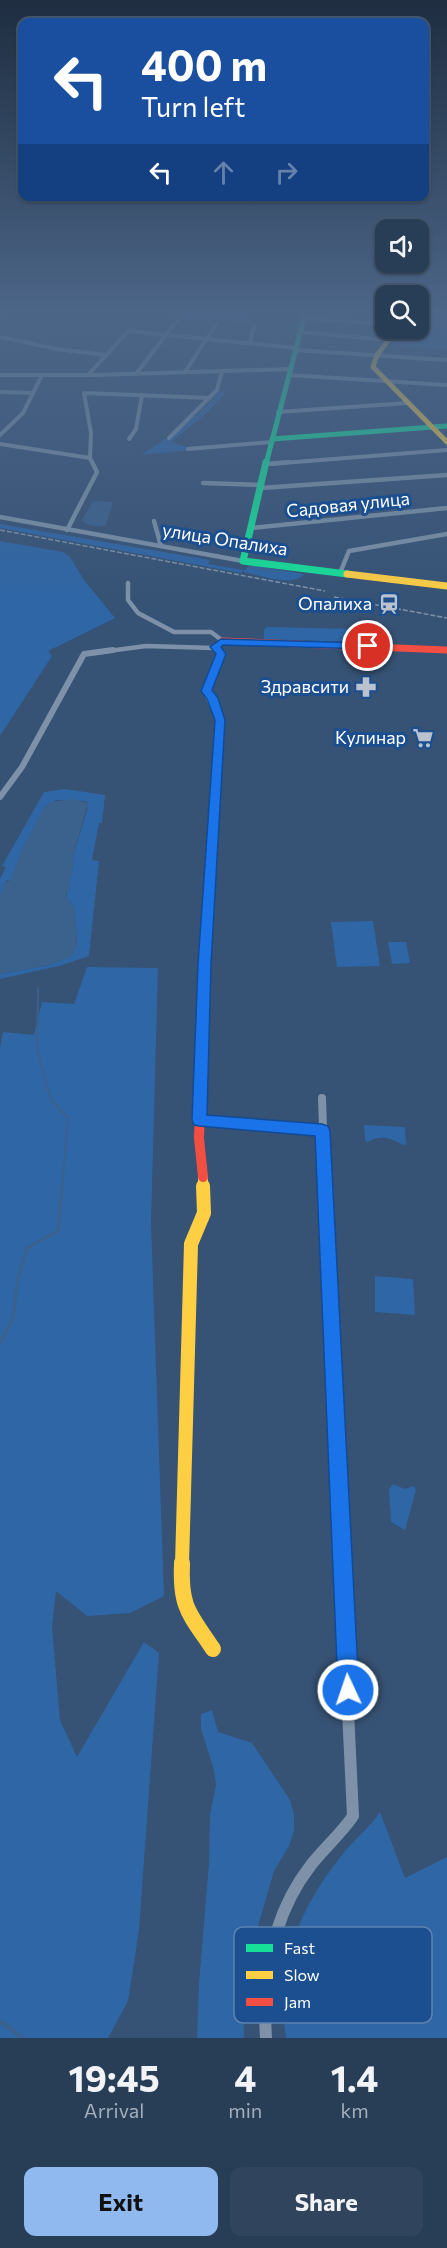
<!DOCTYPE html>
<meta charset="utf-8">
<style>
:root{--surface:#283e57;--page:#30455d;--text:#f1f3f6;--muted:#a5aeba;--line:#44576d;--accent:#90b9f0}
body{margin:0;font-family:Commissioner,sans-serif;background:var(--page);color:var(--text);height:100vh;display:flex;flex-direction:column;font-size:22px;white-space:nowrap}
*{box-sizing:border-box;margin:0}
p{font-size:20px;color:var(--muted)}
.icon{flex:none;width:33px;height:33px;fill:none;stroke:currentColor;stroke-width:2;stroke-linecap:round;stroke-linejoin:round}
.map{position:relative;height:2038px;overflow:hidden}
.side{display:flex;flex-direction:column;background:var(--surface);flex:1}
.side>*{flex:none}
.top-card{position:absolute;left:18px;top:18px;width:411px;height:183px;border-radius:12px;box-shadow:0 2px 4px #0004,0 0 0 2px var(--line);background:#1a4fa0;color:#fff;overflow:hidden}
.buttons{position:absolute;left:375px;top:219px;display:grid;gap:12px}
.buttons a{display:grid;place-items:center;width:54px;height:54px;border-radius:12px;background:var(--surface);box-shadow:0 2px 4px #0004,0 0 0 2px var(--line);font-size:30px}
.pin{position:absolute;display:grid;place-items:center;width:51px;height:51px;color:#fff;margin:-26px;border:3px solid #fff;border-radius:50%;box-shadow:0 2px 6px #0007}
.me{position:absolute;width:66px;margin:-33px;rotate:357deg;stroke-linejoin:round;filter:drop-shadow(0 0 4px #0008)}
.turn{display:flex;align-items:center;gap:21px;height:126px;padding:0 24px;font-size:27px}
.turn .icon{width:78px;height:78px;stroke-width:2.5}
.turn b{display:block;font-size:42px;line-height:51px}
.lanes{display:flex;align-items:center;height:57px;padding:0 24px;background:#0003;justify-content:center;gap:30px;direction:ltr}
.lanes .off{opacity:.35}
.eta{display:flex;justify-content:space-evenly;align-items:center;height:102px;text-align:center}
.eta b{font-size:36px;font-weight:700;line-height:42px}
.action{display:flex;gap:12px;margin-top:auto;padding:12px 24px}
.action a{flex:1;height:69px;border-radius:12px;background:var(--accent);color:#111;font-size:24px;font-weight:700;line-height:69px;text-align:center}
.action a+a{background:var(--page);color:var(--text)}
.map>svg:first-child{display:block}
.green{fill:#2f66a5}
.water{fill:#3b618d}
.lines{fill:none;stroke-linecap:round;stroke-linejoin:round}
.stream-far3{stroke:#3b618d;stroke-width:1.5}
.stream-far2{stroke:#3b618d;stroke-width:2}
.stream-far1{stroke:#3b618d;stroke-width:3}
.stream{stroke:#3b618d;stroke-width:4}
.street-far5{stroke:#7d92a8;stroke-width:4}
.street-far4{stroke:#7d92a8;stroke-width:4.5}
.street-far3{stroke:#7d92a8;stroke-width:6}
.street-far2{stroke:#7d92a8;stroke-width:8}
.street-far1{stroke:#7d92a8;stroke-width:10}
.street{stroke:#7d92a8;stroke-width:12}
.fast-far1{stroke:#16e098;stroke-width:5}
.fast{stroke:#16e098;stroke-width:7}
.slow-far5{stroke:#ffcf43;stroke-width:5}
.slow-far4{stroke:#ffcf43;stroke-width:7}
.slow-far3{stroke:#ffcf43;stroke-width:8}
.slow-far2{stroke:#ffcf43;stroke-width:10}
.slow-far1{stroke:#ffcf43;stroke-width:14}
.slow{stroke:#ffcf43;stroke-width:16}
.jam-far2{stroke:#f24e42;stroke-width:7}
.jam-far1{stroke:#f24e42;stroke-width:8}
.jam{stroke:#f24e42;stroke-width:10}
.rail{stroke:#7e92a7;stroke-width:1.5;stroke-dasharray:5 2;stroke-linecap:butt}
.route{fill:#1a73e8;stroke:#114b97;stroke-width:1.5}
.labels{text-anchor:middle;stroke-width:6;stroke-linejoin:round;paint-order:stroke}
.far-street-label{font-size:18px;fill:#fff;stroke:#1b4f8f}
.far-poi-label{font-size:18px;fill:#fff;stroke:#1b4f8f;text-anchor:end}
.key{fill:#1b4f8f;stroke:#5f84b1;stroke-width:1.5}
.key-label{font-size:16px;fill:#fff}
</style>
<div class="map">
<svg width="447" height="2038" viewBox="0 0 447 2038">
<rect width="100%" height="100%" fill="#365274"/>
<g class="green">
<path d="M161 314H256H253L250 323 159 317Z"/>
<path d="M419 314H447V350L390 345 401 329 418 328Z"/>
<path d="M220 391 226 392 208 412 171 442 187 447 209 445 210 448 141 455C171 435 196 419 220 391Z"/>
<path d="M0 524 210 560 208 564 243 570 241 573 0 528Z"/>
<path d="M0 541 63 552 70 557 84 580 115 618 48 651 52 656 0 736Z"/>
<path d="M250 565 304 574C294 588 260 575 243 572Z"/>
<path d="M357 625 373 628 381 639 377 643 264 639V630L267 627 355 629Z"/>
<path d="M65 789 105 795 102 823H99L92 860 99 861 89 956 59 966 0 979V974L50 965 77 945 74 907 67 899C66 884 75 871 73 856L87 810 88 803 85 801 55 800 29 838 11 880H7L0 896V879L6 867 2 866 44 792Z"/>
<path d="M373 921 380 966 337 967 331 922Z"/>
<path d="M388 942H406L410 963 392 964Z"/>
<path d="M87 967 158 968 151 1223 164 1596 130 1613 87 1616 56 1591 52 1627 60 1720 77 1757 144 1642 159 1653 139 1930 128 2001 108 2038H0V1048L3 1032 34 1035 42 1002 74 1004Z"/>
<path d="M364 1125 405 1127 406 1144 403 1145C390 1137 380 1135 367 1142L365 1140Z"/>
<path d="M375 1276 413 1279 415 1315 375 1312Z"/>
<path d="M393 1484 405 1489 413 1486 416 1490 405 1530 391 1522 389 1489Z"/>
<path d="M212 1710 218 1732 252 1743 290 1800 294 1815V1831L289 1846 274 1871 245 1971 243 1989 244 2038H197L199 1983 209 1863 210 1815 216 1785 214 1770 201 1729V1714Z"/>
<path d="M380 1812 405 1878 447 1857V2038H286C274 1965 300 1906 346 1850 357 1837 370 1827 380 1812Z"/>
</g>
<g class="water">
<path d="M93 501 113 502 106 525C99 527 87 527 82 520Z"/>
<path d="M73 799 88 803 73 856C75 868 68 878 70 889L66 892 67 899 74 907 77 946 71 957 50 965 0 974V896L4 884 11 879 21 851 45 806 50 802Z"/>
</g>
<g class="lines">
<path class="stream-far3" d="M248 567 281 572"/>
<path class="stream-far2" d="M38 988 37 1049 51 1100 68 1118 62 1188"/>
<path class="stream-far1" d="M0 1343 13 1318 18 1278 27 1248 58 1231 62 1186"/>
<path class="stream" d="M0 2021 23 2038"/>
<g class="street-far5">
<path d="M304 318 386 324"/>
<path d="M0 319 5 315"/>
<path d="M300 332 388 340"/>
<path d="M0 337 57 349 106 355"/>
<path d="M250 343 254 326"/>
<path d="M295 350 447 360"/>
<path d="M185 372 217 323"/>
<path d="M136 374 178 319"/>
<path d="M0 375H94L291 369"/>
<path d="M88 375 128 331 296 348"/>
<path d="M289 375 447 385"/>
<path d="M0 392 33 393"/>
<path d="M278 412 408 403"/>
<path d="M0 435 23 413 42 375"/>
<path d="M169 438 217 390 222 371"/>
<path d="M129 439 136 429 142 395"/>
<path d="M0 444 90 458"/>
<path d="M188 449 272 442"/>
<path d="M90 458 91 433 84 393 210 398"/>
<path d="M90 458 93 464"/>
<path d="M270 464 447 450"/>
</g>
<g class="street-far4">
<path d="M267 464 289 462"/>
<path d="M203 483 262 485"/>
<path d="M261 488 447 475"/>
<path d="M0 517 243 561"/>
<path d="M154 521 161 546"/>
<path d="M252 528 447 508"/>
<path d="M67 530 97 472 92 462"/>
<path d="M340 573 349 551 447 534"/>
<path d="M128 583V600L138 613 174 632H211L223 641"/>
<path d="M101 652 146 646 213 648 223 641"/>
</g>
<path class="street-far3" d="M0 797 22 767 84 654 113 650"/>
<g class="street-far2">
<path d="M322 1098 325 1188"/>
<path d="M199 1120 322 1131"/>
</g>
<path class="street-far1" d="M325 1186 341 1564"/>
<path class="street" d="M266 2038C262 1976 272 1915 311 1865 324 1848 341 1834 353 1816L341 1563"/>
<g class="fast-far1">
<path d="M272 439 447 426"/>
<path d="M266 464 305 314"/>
</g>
<path class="fast" d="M266 462 243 561 347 574"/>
<path class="slow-far5" d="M398 328 377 355 373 367 447 442"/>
<g class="slow-far4">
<path d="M347 574 447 586"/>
<path d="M215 647 219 652"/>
</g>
<path class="slow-far3" d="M211 861 220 720 207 691 221 654 218 650"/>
<path class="slow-far2" d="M203 1177V1188"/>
<path class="slow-far1" d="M182 1564 191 1244 204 1213 203 1186"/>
<path class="slow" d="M182 1563C180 1608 189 1613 213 1649"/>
<path class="jam-far2" d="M223 641 447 650"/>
<path class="jam-far1" d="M209 889 211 861"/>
<path class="jam" d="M203 1177 199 1138 209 887"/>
<g class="rail">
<path d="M0 530 325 591"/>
<path d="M334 597 447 618"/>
</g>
</g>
<linearGradient id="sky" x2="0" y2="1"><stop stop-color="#1e2d40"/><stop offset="0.52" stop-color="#4c6688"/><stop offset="1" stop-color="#4c6688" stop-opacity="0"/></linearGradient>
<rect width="447" height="599" fill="url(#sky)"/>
<path class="route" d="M221 639 368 643 373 646 368 649 223 645 221 647 226 654 212 690 218 698 225 720 211 964 207 1115 322 1124 328 1126 330 1131 359 1690 356 1697 348 1700 341 1697 338 1690 315 1136 199 1126 194 1125 192 1120 198 964 215 720 207 699 201 691 216 654 210 647Z"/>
<defs>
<g id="station-bare" transform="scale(1.62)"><path d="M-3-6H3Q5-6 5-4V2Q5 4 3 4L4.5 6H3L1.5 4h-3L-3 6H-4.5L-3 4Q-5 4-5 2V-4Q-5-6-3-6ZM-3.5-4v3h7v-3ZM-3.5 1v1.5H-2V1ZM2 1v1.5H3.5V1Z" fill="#b9c2ce" stroke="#1b4f8f" stroke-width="2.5" paint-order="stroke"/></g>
<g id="pharmacy-bare" transform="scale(1.62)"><path d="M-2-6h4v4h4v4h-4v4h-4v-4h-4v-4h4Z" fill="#b9c2ce" stroke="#1b4f8f" stroke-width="2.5" paint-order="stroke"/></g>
<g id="supermarket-bare" transform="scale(1.62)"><path d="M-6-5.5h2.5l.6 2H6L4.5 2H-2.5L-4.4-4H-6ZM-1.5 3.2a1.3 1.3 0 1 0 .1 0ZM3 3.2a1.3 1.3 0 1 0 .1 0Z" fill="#b9c2ce" stroke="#1b4f8f" stroke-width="2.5" paint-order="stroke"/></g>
</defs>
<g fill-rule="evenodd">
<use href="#station-bare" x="389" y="604"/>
<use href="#pharmacy-bare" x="366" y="687"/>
<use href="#supermarket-bare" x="423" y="738"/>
</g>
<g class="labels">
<g class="far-street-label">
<text transform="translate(348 505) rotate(-6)" y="6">Садовая улица</text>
<text transform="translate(225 540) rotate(9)" y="6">улица Опалиха</text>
</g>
<g class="far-poi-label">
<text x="372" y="610">Опалиха</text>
<text x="349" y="693">Здравсити</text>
<text x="406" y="744">Кулинар</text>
</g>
</g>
<rect x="234" y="1927" width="198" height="96" rx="9" class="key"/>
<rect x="246" y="1944" width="27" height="8" fill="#16e098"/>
<rect x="246" y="1971" width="27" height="8" fill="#ffcf43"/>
<rect x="246" y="1998" width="27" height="8" fill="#f24e42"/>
<g class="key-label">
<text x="284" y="1954">Fast</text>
<text x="284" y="1981">Slow</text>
<text x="284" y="2008">Jam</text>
</g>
</svg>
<div class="buttons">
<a><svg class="icon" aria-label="sound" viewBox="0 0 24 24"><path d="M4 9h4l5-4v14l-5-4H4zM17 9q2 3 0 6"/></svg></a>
<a><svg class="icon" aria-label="search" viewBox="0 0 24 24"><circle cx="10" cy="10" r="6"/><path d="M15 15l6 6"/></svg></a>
</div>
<div class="pin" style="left:368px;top:646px;background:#d93025"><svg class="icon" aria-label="arrive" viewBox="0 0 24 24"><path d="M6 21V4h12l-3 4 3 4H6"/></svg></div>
<svg class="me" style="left:348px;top:1690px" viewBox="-20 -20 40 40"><circle r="17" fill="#1a73e8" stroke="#fff" stroke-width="3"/><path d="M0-11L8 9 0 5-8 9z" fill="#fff"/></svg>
<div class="top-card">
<div class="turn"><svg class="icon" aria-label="left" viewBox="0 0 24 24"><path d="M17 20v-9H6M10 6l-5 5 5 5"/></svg><div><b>400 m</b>Turn left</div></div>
<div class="lanes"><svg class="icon" aria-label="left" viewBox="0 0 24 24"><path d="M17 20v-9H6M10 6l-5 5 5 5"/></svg><svg class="icon off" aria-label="ahead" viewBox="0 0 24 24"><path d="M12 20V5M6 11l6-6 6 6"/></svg><svg class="icon off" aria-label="right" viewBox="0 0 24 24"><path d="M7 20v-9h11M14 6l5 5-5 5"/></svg></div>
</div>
</div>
<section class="side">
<div class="eta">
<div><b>19:45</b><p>Arrival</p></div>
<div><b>4</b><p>min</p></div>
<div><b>1.4</b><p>km</p></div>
</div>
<div class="action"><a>Exit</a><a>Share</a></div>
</section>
